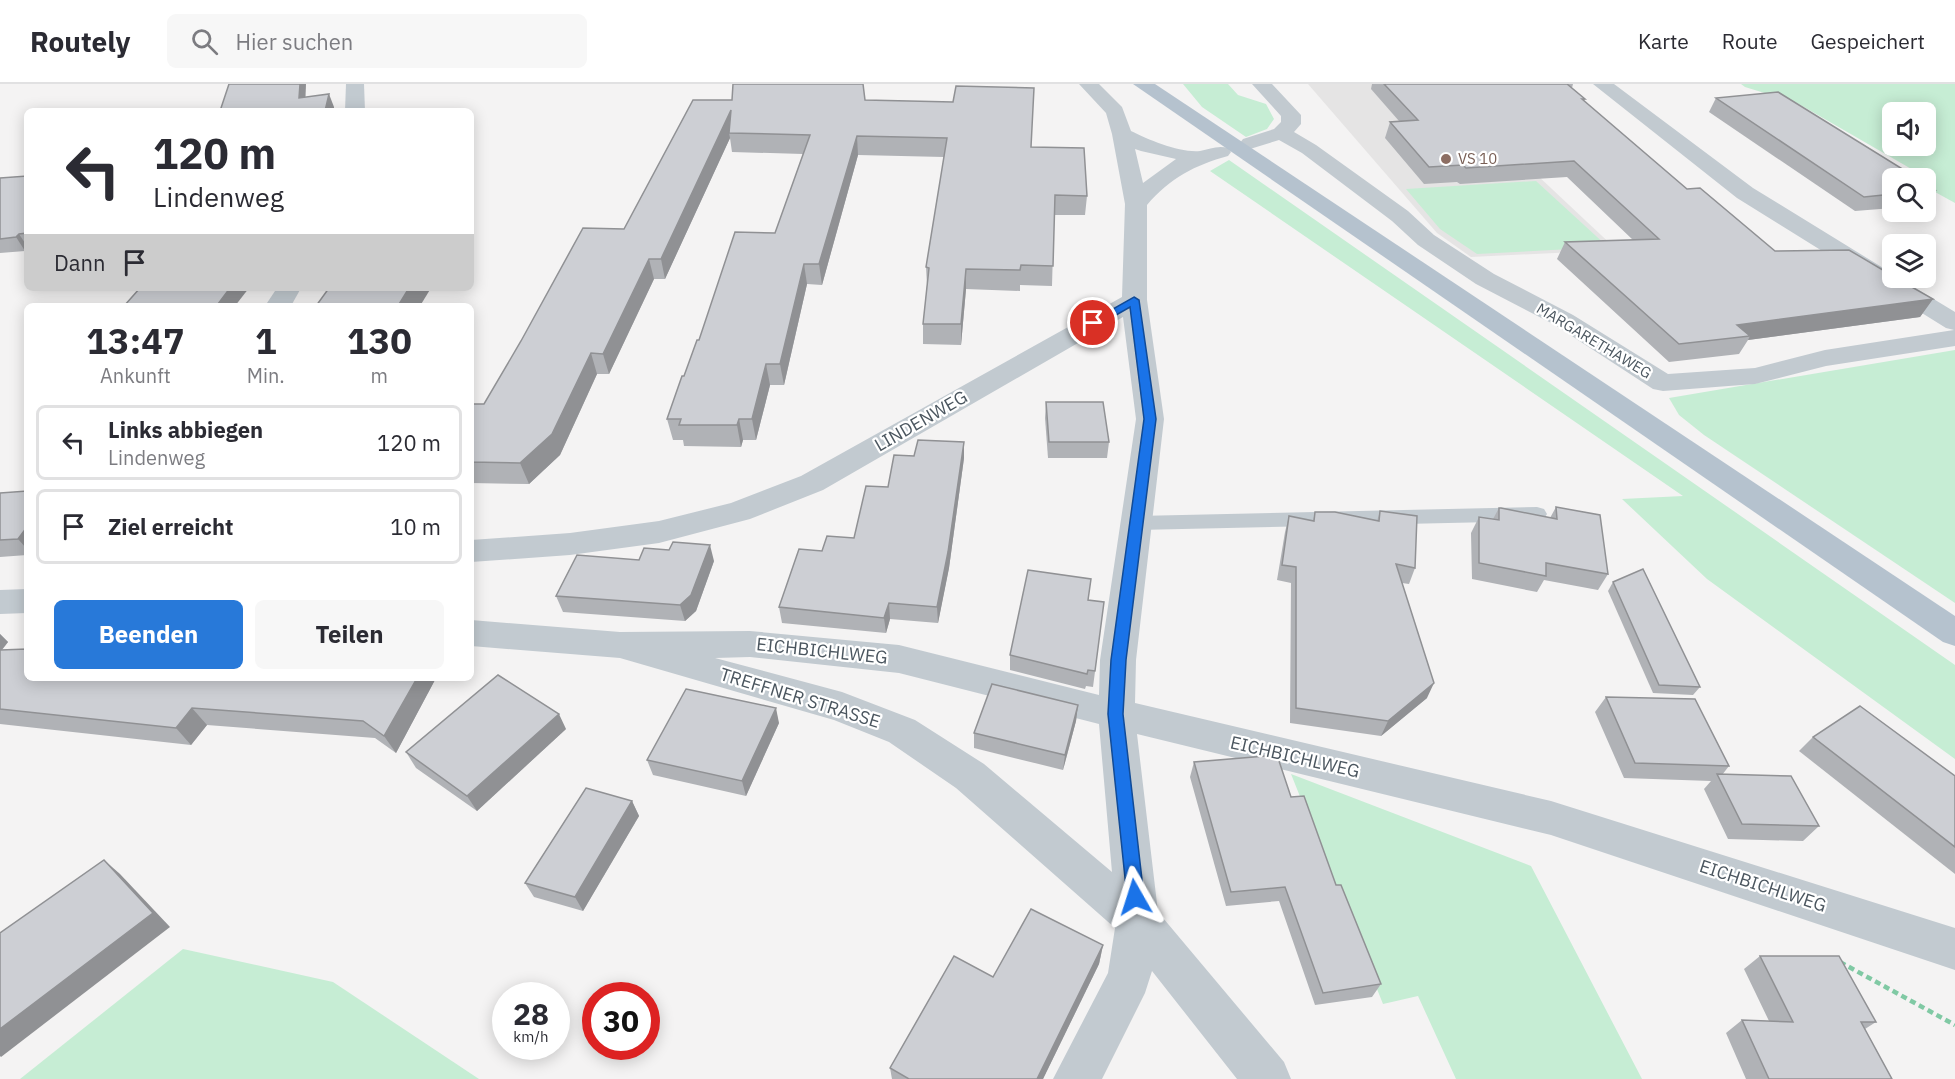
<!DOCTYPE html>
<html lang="de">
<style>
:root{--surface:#fff;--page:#f7f7f7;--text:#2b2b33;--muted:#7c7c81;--line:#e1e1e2;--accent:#2879d9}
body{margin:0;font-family:"IBM Plex Sans",sans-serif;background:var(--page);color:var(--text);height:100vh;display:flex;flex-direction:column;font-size:22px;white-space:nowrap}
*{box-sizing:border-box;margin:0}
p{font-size:20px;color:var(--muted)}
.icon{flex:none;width:33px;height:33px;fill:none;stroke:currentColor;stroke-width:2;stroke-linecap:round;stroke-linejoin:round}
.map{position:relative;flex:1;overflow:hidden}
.panel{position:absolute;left:24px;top:219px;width:450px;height:378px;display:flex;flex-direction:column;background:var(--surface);border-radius:9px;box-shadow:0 3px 15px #0003}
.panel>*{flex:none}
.banner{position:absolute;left:24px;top:24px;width:450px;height:183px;border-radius:9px;box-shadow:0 3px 15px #0003;background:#fff;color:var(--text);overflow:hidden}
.fabs{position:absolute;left:1882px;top:18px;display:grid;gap:12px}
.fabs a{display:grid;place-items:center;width:54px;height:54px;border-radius:9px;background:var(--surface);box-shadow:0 3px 15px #0003;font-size:30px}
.speed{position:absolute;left:492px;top:898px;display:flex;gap:12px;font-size:30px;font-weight:700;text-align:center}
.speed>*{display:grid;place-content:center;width:78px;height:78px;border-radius:50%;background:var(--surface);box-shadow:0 3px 15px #0003;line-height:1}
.speed small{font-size:15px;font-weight:400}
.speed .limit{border:9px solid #d22;background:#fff;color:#111}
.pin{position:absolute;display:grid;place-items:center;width:51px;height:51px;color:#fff;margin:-26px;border:3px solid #fff;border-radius:50%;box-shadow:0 2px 6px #0007}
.me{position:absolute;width:66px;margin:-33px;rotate:354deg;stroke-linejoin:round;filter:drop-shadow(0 0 4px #0008)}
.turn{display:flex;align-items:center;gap:21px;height:126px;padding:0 30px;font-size:27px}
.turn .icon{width:78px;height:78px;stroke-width:2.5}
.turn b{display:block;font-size:42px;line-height:51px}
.then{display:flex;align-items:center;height:57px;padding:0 30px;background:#0003;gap:12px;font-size:22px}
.eta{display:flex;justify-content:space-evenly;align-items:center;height:102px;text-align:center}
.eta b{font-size:36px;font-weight:700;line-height:42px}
.primary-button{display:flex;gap:12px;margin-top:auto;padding:12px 30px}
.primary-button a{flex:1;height:69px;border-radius:9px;background:var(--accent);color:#fff;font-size:24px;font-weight:700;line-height:69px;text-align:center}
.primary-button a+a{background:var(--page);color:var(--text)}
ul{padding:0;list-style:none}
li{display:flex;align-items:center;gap:18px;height:75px;margin:0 12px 9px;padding:0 18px;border:3px solid var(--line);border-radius:9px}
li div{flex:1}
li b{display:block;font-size:22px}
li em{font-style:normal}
header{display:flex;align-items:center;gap:36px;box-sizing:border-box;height:84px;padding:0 30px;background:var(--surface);border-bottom:2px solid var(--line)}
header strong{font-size:28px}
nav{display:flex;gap:33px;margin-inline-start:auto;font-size:21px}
.search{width:420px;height:54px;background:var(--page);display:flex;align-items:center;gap:15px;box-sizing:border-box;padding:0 21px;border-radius:9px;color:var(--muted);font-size:22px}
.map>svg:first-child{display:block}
.education{fill:#e5e4e4}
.green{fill:#c6edd4;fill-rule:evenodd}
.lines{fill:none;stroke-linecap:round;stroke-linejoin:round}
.path{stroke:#80c9a4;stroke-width:4.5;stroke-dasharray:6 4;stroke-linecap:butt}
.lane{fill:#c2cad0;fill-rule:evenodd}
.street{fill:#c2cad0;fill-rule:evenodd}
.primary{fill:#b5c2ce;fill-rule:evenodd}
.wall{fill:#b0b2b6}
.shaded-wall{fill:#909194}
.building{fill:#cdcfd4;stroke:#909194;stroke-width:1.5}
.route{fill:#1a73e8;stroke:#114b97;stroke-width:1.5}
.education-dot{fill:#8d6e63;stroke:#fff;stroke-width:2}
.labels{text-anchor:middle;stroke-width:4.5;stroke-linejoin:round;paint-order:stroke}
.far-education-label{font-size:15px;fill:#785e54;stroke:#fff;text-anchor:start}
.far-street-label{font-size:15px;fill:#4b565f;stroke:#fff}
.street-label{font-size:18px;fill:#4b565f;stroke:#fff}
</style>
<header>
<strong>Routely</strong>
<div class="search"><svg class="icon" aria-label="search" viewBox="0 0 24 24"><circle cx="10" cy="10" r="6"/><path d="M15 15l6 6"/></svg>Hier suchen</div>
<nav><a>Karte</a><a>Route</a><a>Gespeichert</a></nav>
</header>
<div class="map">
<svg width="1955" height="995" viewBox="0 0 1955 995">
<rect width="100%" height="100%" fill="#f4f3f3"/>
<path class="education" d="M1308 0H1440L1617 166 1471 173 1437 149Z"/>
<g class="green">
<path d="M1183 0H1228L1238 11 1266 20 1274 35 1267 45 1246 53 1202 23Z"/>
<path d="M1741 0H1955V119L1926 103V94L1908 92 1920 90 1797 19 1745 3ZM1893 28H1926V62H1893Z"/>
<path d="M1229 76 1955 581V675L1707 495 1622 415 1683 412 1210 87Z"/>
<path d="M1536 97 1608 163 1477 170 1440 145 1406 105Z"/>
<path d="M1955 266V519L1704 351 1679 331 1669 314Z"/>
<path d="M1291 690 1531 782 1642 995H1456L1418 912 1383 920Z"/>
<path d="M183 865 333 898 479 995H20Z"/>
</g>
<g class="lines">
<path class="path" d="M1840 878 1955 941"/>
<path class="lane" d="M1537 423 1544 425 1547 430 1544 435 1537 437 1137 446 1130 444 1127 439 1130 434 1137 432Z"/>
<g class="street">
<path d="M346 0H364L365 27H345Z"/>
<path d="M1079 0H1099L1122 23 1131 47C1149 56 1180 69 1200 67 1210 65 1218 61 1228 64L1231 68 1228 72C1195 81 1170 94 1147 121V216L1164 335 1136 576 1135 619 1551 717 1955 844V886L1551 751 1137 650 1158 828 1284 978 1291 995H1237L1152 887 1145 909 1102 995H1053L1108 889 1115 844 956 704 889 658 834 636 620 574 471 562V536L620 548 750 547 899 561 1099 611 1100 576 1136 335 1123 233 823 406 750 435 659 459 570 471 471 478V456L570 449 659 437 731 419 801 392 1122 213 1125 120 1112 50 1106 29ZM1135 65 1141 67 1176 75 1143 99ZM750 573 899 589 1099 640 1112 788 984 680 915 636 842 608 715 574Z"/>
<path d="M1252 0H1272L1301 31V40L1294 48 1316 61 1408 127 1434 151 1494 190 1573 231 1668 290 1755 284 1825 266 1954 246 1946 244 1737 114 1593 0H1614L1753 104 1893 190V194H1899L1955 228V262L1826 282 1755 300 1663 307 1653 305 1555 241 1476 200 1418 161 1392 137 1302 69 1279 56 1250 65 1243 63 1240 59 1243 55 1274 45 1281 38V32Z"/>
<path d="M277 204H301L291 222H265Z"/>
<path d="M27 505V529L0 530V506Z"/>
</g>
<path class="primary" d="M1133 0H1155L1955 532V562L1943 558Z"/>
</g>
<g class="wall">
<path d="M1372 0H1573L1572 4 1585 15 1584 17 1687 105 1775 167 1933 215 1920 233 1748 256 1739 270 1669 278 1557 175 1565 158 1633 156 1567 93 1460 100 1457 98 1424 100 1385 54 1390 38 1399 37 1371 5Z"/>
<path d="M1716 14 1893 94V124L1855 127 1709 28Z"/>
<path d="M732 16H865L1031 63 1087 112 1085 131H1054L1052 202 1020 201V207L966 205 961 261 923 260V240L927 201 926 183 944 73 858 71 822 201 807 200 784 301H770L756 356H743L741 363 684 362 683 356H673L667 335 684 292 699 256 775 149 803 70 732 68 730 54 665 195H654L609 290H597L560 371 529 400 471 399V320H484L624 145Z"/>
<path d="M27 92V164L25 167 0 169V94Z"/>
<path d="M1926 100 1935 106 1926 120Z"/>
<path d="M1046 318 1109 358 1107 374H1048L1045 334Z"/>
<path d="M964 374 949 484 938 539 890 535 886 549 782 539 779 523 822 467 854 454 888 403Z"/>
<path d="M27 407V471L0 473V409Z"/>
<path d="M1556 423 1608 490 1598 506 1544 496 1537 508 1472 495 1471 449 1479 433 1493 435 1499 424 1550 434Z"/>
<path d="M1380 427 1415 484 1409 500 1402 499 1427 614 1381 652 1290 639 1291 499 1277 496 1285 448 1289 432 1313 437 1315 428 1377 437Z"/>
<path d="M714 477 696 527 685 537 563 528 556 512Z"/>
<path d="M1613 498 1700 603 1693 611 1653 609 1608 507Z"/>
<path d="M1088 516 1104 518 1093 603 1086 602 1085 605 1010 586V571Z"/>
<path d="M0 550 8 558 2 566 27 594H436L396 669 375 654 207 641 191 661 0 640Z"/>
<path d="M1606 613 1729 682 1722 691 1819 742 1803 757 1728 755 1704 705 1711 697 1624 694 1595 628Z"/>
<path d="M1078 621 1076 637 1063 686 974 664V649Z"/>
<path d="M779 639 746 712 653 691 647 676Z"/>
<path d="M566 645 477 727 416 684 406 668Z"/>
<path d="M1813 653 1955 692V790L1799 667Z"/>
<path d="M1194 678 1291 713 1336 801 1381 900 1372 913 1315 921 1279 817 1226 822 1190 693Z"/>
<path d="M632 717 639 732 583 827 534 813 525 799Z"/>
<path d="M1103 861 1099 880 1043 995H892L890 984 993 893Z"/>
<path d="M1760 872 1876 938 1865 945 1892 995H1746L1726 949 1742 936 1769 937 1744 885Z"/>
</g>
<g class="shaded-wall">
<path d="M300 0H306L305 26 299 14Z"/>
<path d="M329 10 334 23V27H325Z"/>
<path d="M731 26 729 49 730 54 665 195 661 175Z"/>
<path d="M857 52 858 71 822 201 819 180Z"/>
<path d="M19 150 27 162V164L25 167 16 153Z"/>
<path d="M649 175 654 195 609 290 603 270Z"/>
<path d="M804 180 807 200 784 301 780 280Z"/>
<path d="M966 185V205L961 261V240Z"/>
<path d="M230 204H249L235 222H219L218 220Z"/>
<path d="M409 204H431L420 222H398Z"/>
<path d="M1933 215 1920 233 1748 256 1750 252 1737 241Z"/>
<path d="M591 269 597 290 560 371 529 400 520 379Z"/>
<path d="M766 280 770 301 756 356 752 335Z"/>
<path d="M739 335 743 356 741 363 737 341Z"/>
<path d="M964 358V374L949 484 938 539 937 523Z"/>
<path d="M27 443V465L18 455Z"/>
<path d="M710 461 714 477 696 527 685 537 680 521Z"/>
<path d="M889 519 890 535 886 549 884 534Z"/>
<path d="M0 550 8 558 0 568Z"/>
<path d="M417 594H436L396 669 384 652Z"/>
<path d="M1434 599 1427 614 1381 652 1388 637Z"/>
<path d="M1078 621 1076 637 1063 686 1065 671Z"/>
<path d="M192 624 207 641 191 661 176 644Z"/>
<path d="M776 624 779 639 746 712 742 697Z"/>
<path d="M559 630 566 645 477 727 467 712Z"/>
<path d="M632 717 639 732 583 827 575 813Z"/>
<path d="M104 776 120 790 170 843 1 973 0 972V945Z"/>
<path d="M1103 861 1099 880 1043 995H1037Z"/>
</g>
<g class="building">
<path d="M229 0H300L299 14 329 10 325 27H220Z"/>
<path d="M733 0H863L865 16 953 18 956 2 1034 4 1031 63 1084 64 1087 112 1055 111 1053 182 1021 181 1020 186 966 185 961 240H923L929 184 926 183 947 54 857 52 819 180H804L780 280H766L752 335H739L737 341H679L681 335H667L682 292H684L697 256H699L735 148 775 149 810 51 729 49 731 26 661 175H649L603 270 591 269 552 350 520 379 471 378V320H484L521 257 583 144 624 145 693 16H732Z"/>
<path d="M1384 0H1567L1585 15H1582L1687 105 1700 104 1775 167 1849 166 1893 192V194H1896L1933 215 1737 241 1750 252 1679 260 1565 158 1659 155 1574 77 1466 84 1463 81 1429 83 1390 38 1418 36Z"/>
<path d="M1778 8 1917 94H1893V110L1864 113 1716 14Z"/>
<path d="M27 92V149L19 150 16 153 0 155V94Z"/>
<path d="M1926 100 1935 106 1926 107Z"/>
<path d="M140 204H230L218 220H221L219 222H124Z"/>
<path d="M329 204H409L398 222H316Z"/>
<path d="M1046 318H1103L1109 358H1049Z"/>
<path d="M918 356 964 358 948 468 937 523 889 519 884 534 779 523 799 465 822 467 827 452 854 454 866 402 888 403 894 371 914 372Z"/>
<path d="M27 407V443L18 455 0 456V409Z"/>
<path d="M1556 423 1600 431 1608 490 1546 479V492L1479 479V433L1499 436V424H1501L1557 435Z"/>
<path d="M1380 427 1417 432 1415 484 1396 480 1434 599 1388 637 1296 624V483L1282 481 1289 432 1314 437 1315 428H1335L1379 437Z"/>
<path d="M673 458 710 461 691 511 680 521 556 512 577 471 639 476 644 464 669 466Z"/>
<path d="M1643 485 1700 603 1659 601 1613 498Z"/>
<path d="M1028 486 1091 495 1088 516 1104 518 1095 587 1088 586 1087 590 1010 571Z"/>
<path d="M27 565V594H417L384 652 363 637 192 624 176 644 0 625V566Z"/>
<path d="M498 591 559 630 467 712 406 668Z"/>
<path d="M992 600 1078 621 1065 671 974 649Z"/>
<path d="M686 605 776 624 742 697 647 676Z"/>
<path d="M1606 613 1695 615 1729 682 1635 679Z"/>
<path d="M1860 622 1955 692V763L1813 653Z"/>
<path d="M1277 671 1291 713 1304 712 1336 801H1341L1381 900 1323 909 1285 803 1231 808 1194 678Z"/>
<path d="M1717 690 1791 692 1819 742 1742 740Z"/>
<path d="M586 704 632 717 575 813 525 799Z"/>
<path d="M104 776 153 829 0 945V849Z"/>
<path d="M1031 825 1103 861 1037 995H909L890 984 954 872 993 893Z"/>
<path d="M1760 872H1839L1876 938H1861L1892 995H1769L1742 936 1793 938Z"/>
</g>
<path class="route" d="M1134 213 1139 216 1156 335 1126 576 1123 630 1144 813 1141 819 1135 822 1129 819 1127 813 1108 630 1111 576 1144 335 1130 223 1097 242H1089L1088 239Z"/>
<circle class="education-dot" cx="1446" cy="75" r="6"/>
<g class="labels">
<g class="far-education-label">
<text x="1458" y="80">VS 10</text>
</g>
<g class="far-street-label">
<text transform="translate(1594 257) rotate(31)" y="5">MARGARETHAWEG</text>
</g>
<g class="street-label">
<text transform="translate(921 337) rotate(-30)" y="6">LINDENWEG</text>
<text transform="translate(822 567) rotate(6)" y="6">EICHBICHLWEG</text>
<text transform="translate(800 614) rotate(17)" y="6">TREFFNER STRASSE</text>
<text transform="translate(1295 673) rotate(13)" y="6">EICHBICHLWEG</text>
<text transform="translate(1763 802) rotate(18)" y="6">EICHBICHLWEG</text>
</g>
</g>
</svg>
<div class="fabs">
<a><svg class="icon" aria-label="sound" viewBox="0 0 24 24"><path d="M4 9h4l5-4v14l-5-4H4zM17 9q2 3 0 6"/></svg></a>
<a><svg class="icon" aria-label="search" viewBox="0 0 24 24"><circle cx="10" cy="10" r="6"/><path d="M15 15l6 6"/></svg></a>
<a><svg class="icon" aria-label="layers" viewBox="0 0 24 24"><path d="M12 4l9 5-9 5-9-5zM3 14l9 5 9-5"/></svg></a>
</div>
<div class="speed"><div>28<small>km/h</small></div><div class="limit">30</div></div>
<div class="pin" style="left:1093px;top:239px;background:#d93025"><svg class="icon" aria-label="arrive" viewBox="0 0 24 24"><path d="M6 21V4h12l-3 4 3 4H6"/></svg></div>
<svg class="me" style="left:1135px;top:813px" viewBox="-20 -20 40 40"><path d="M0-17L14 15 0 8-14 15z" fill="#1a73e8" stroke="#fff" stroke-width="4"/></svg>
<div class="banner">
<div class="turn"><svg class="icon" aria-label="left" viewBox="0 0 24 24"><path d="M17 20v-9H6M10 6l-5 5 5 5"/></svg><div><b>120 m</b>Lindenweg</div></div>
<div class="then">Dann<svg class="icon" aria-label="arrive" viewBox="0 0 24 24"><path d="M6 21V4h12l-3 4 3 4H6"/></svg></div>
</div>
<section class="panel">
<div class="eta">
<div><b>13:47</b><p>Ankunft</p></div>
<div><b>1</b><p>Min.</p></div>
<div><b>130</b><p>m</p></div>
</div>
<ul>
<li><svg class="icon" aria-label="left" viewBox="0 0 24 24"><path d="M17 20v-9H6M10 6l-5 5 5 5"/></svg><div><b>Links abbiegen</b><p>Lindenweg</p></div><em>120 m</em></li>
<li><svg class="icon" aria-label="arrive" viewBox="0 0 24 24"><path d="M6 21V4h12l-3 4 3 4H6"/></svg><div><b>Ziel erreicht</b></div><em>10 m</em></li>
</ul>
<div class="primary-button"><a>Beenden</a><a>Teilen</a></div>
</section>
</div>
